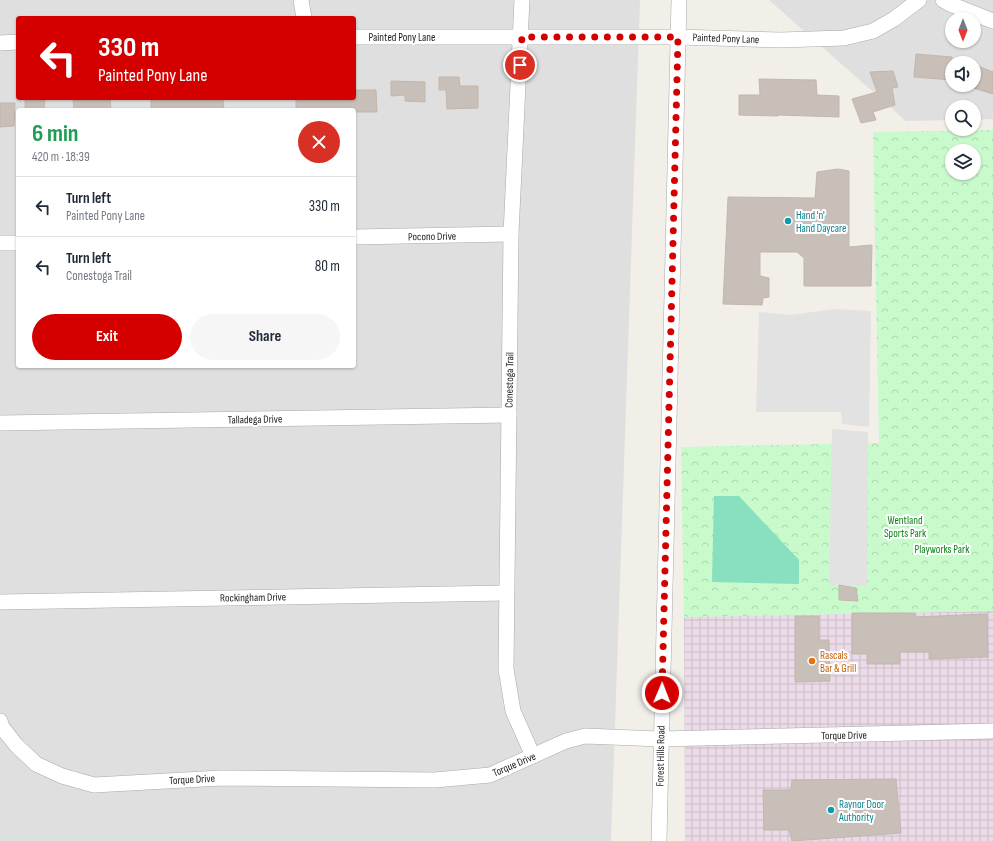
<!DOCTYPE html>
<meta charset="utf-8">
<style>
:root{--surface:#fff;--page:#f6f6f7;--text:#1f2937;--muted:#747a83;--line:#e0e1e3;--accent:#d40000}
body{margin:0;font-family:"Sofia Sans Condensed",sans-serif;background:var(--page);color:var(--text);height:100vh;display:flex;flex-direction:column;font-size:15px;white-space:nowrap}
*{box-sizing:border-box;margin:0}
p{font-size:13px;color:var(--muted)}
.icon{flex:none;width:22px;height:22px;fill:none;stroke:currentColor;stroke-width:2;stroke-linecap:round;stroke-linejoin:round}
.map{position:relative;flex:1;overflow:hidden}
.sheet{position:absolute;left:16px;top:108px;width:340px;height:260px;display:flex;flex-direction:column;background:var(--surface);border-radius:4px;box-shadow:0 1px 3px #0004}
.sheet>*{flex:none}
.guide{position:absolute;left:16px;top:16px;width:340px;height:84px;border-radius:4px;box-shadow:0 1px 3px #0004;background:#d40000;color:#fff;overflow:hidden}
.needle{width:26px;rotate:180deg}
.buttons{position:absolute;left:945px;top:12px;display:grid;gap:8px}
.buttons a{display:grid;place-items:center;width:36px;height:36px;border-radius:50%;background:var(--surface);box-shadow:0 1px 3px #0004;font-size:20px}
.pin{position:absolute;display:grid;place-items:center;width:34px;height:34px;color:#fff;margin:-17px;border:2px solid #fff;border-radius:50%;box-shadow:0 1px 4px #0007}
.me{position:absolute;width:44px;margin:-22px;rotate:1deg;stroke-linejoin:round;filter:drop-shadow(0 0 3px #0008)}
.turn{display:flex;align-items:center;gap:14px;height:84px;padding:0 16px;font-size:18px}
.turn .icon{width:52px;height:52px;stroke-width:2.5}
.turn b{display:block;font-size:28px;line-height:34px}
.round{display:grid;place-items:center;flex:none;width:42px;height:42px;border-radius:21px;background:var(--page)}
.head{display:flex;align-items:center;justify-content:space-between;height:68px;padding:0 16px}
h1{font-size:24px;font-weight:700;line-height:30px;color:#1e9e55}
.primary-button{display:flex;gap:8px;margin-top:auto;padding:8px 16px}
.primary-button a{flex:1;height:46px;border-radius:24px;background:var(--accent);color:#fff;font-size:16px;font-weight:700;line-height:46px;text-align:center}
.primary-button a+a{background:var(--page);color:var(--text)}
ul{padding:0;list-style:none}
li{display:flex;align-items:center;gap:12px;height:60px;padding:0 16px;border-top:1px solid var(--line)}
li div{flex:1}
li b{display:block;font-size:15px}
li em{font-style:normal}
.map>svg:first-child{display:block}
.residential{fill:#e0dfdf;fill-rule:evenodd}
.industrial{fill:url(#industrial-grid)}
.park{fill:url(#park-crowns);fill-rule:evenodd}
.pitch{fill:#88e0be}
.parking{fill:#e2e2e2}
.building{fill:#c7bfb8;stroke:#c4b6ab}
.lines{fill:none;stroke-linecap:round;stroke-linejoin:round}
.minor-casing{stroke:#a9a9a9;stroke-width:16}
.minor{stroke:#fff;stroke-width:15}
.route{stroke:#d40000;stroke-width:7;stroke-dasharray:0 12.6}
.culture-dot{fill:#0f9aa8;stroke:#fff;stroke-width:1.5}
.food-dot{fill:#e8710a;stroke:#fff;stroke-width:1.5}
.labels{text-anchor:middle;stroke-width:4;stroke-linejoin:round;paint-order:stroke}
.street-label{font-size:11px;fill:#222;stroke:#fff}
.culture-label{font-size:11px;fill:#0d838f;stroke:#fff;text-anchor:start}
.park-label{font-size:11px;fill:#0c8416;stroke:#fff}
.food-label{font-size:11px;fill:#c56008;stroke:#fff;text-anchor:start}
</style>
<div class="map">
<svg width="993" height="841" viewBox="0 0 993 841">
<defs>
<pattern id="industrial-grid" width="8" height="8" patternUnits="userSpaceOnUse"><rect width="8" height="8" fill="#ebdbe8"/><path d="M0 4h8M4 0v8" fill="none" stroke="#c9bcc7"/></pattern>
<pattern id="park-crowns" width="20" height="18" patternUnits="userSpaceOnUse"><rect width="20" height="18" fill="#c8facc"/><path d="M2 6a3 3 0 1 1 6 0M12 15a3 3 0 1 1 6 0" fill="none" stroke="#acd6af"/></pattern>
</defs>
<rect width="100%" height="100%" fill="#f2efe9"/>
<g class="residential">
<path d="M0 0H640L611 841H0ZM18 18H354V98H18ZM18 110H354V366H18Z"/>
<path d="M769 0H993V119L974 120V107H952V120L906 121ZM952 19H974V41H952ZM952 63H974V85H952Z"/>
</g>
<path class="industrial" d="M993 611V841H685L684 617Z"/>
<path class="park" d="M993 130V611L684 617 681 447 879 443 873 132ZM952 151H974V173H952Z"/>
<path class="pitch" d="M714 496H739L799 560V584L712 582Z"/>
<g class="parking">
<path d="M834 309 871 311 869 427 842 424 841 412H756L759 312 791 315Z"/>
<path d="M832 429 868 432 867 586 829 585Z"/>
</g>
<g class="building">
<path d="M916 54 952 57V80L914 77Z"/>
<path d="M978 66 993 72V94L973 88Z"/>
<path d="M893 71 898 87 892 88 895 105 873 112 876 120 861 123 852 99 877 92 870 72Z"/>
<path d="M439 77H459L460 86H478V108L447 109 446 90H439Z"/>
<path d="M759 79 816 80 817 95 839 96V117L778 115V116L739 115V95H760Z"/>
<path d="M391 81 425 82V102L405 101V95L391 96Z"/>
<path d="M354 90H376L377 112H354V110H296V98H354Z"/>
<path d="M25 98H45L44 110H25Z"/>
<path d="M73 98H110L111 110H74Z"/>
<path d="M151 98H223L224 110H151Z"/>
<path d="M0 103H15L14 126 0 127Z"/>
<path d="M838 169 849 171V247L872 245 871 286H804V258L797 252H760V276L769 278V297L763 298 762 305 723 304 728 197 815 198 817 172Z"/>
<path d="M839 585 856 588 858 601 839 600Z"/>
<path d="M852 613H915V617L987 614 988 657 929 659V652H900V664H867V654H852Z"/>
<path d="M795 616H819V640H829L830 681 795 682Z"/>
<path d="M896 779 901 833 792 841 789 830H764L763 790H791L792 780Z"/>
</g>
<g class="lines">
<g class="minor-casing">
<g id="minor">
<path d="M301 0 304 18"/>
<path d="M522 0 511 234 506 669 513 711 533 756"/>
<path d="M943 0 950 4 993 21"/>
<path d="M354 37H678L780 40 844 38 873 31 894 19 919 0"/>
<path d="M0 43 18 42"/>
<path d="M354 237 511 234"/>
<path d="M0 243H18"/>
<path d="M0 423 509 415"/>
<path d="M0 602 506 593"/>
<path d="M0 721 2 727 16 745 36 764 62 776 94 785 221 778 435 780 490 775 566 741 585 736 660 739 993 731"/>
<path d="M659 841 679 0"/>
</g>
</g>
<use href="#minor" class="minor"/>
</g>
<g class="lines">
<path class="route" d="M520 65 522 37H678L662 693"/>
</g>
<g class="culture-dot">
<circle cx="788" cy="221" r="4"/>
<circle cx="831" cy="810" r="4"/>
</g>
<circle class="food-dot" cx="812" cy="661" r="4"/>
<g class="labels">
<g class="street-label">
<text x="402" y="41">Painted Pony Lane</text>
<text transform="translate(726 38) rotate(2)" y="4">Painted Pony Lane</text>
<text transform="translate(432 236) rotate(-1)" y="4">Pocono Drive</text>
<text transform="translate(509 380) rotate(-89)" y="4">Conestoga Trail</text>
<text transform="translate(255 419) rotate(-1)" y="4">Talladega Drive</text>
<text transform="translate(253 597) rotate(-1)" y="4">Rockingham Drive</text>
<text transform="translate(844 735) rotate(-1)" y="4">Torque Drive</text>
<text transform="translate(660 756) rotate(-89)" y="4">Forest Hills Road</text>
<text transform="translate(514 764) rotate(-23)" y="4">Torque Drive</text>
<text transform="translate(192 779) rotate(-3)" y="4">Torque Drive</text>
</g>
<g class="culture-label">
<text x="796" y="219">Hand 'n'<tspan x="796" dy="13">Hand Daycare</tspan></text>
<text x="839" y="808">Raynor Door<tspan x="839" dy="13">Authority</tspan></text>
</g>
<g class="park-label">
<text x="905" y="524">Wentland<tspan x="905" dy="13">Sports Park</tspan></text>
<text x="942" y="553">Playworks Park</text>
</g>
<g class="food-label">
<text x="820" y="659">Rascals<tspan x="820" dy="13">Bar &amp; Grill</tspan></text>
</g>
</g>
</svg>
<div class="buttons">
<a><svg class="needle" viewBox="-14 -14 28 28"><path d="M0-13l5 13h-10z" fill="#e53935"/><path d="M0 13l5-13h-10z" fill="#747a83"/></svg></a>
<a><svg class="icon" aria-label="sound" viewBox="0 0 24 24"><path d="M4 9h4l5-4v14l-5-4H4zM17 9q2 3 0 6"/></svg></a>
<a><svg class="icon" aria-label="search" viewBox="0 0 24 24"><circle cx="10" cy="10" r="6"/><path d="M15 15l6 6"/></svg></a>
<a><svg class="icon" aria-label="layers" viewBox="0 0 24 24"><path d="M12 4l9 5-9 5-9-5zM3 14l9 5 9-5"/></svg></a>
</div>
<div class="pin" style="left:520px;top:65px;background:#d93025"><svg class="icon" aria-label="arrive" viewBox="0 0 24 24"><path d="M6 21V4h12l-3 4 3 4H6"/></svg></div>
<svg class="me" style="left:662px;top:693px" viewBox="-20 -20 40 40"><circle r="17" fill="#d40000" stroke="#fff" stroke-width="3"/><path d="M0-11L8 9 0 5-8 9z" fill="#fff"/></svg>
<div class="guide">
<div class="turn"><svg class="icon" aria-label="left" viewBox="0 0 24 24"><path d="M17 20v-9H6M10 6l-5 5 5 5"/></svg><div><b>330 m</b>Painted Pony Lane</div></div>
</div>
<section class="sheet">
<div class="head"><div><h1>6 min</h1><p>420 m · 18:39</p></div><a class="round" style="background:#d93025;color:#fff"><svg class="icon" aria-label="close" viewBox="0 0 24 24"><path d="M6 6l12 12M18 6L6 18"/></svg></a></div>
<ul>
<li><svg class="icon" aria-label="left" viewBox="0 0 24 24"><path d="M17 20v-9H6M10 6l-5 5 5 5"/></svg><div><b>Turn left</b><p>Painted Pony Lane</p></div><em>330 m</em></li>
<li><svg class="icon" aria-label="left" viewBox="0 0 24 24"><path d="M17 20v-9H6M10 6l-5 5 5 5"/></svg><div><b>Turn left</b><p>Conestoga Trail</p></div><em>80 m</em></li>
</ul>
<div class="primary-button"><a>Exit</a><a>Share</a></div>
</section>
</div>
